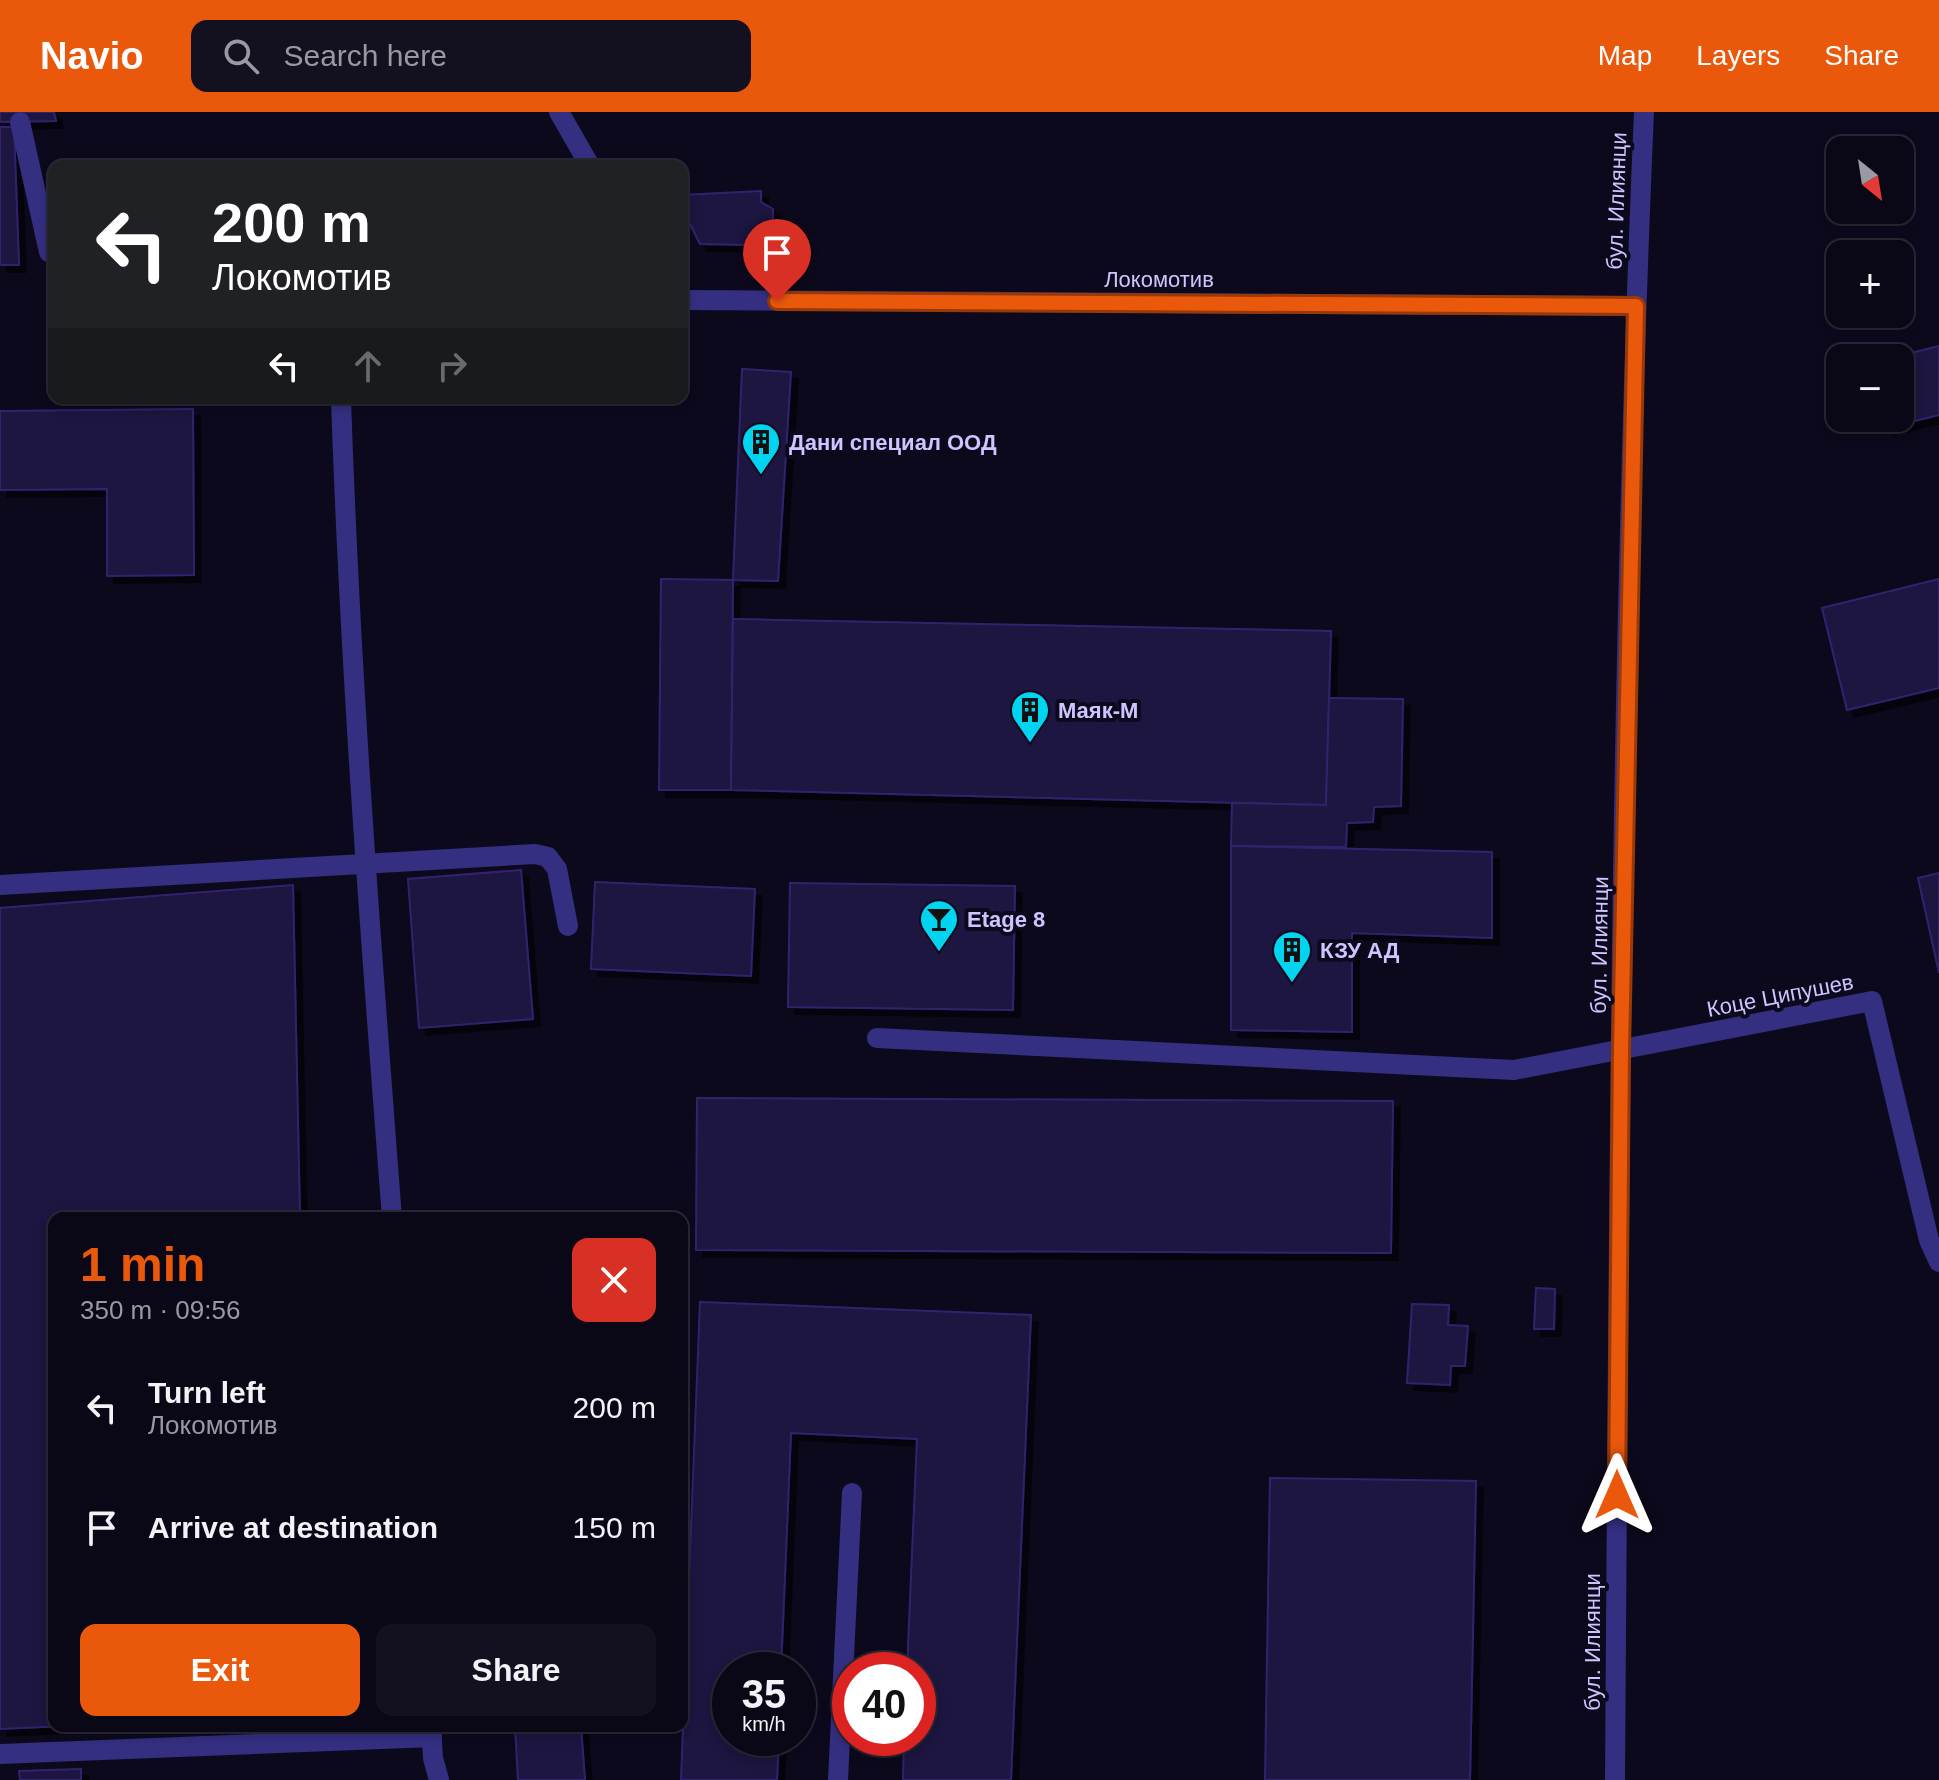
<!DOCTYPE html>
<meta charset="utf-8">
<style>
:root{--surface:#0a0716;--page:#13101f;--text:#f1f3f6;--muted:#9999a1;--line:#2a2835;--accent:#ea580c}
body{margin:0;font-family:Arial,sans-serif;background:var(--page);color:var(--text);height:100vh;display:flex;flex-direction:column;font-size:30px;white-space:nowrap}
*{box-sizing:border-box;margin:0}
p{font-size:26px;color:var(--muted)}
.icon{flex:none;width:44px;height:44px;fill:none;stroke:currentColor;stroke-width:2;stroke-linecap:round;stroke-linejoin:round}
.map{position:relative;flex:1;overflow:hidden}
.panel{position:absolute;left:48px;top:1100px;width:640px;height:520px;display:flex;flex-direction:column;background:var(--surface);border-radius:16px;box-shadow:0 4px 12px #0003,0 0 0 2px var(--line)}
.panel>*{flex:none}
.top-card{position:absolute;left:48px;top:48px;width:640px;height:244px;border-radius:16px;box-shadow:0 4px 12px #0003,0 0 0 2px var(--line);background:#202124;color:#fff;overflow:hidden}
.needle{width:52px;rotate:150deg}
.fabs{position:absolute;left:1826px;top:24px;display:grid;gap:16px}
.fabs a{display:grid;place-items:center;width:88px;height:88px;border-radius:16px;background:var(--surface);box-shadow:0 4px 12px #0003,0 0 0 2px var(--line);font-size:40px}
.speed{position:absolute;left:712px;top:1540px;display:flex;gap:16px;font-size:40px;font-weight:700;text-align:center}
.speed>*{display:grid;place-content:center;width:104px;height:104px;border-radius:50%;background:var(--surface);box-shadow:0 4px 12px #0003,0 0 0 2px var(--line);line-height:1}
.speed small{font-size:20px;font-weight:400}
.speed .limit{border:12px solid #d22;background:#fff;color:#111}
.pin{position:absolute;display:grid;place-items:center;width:68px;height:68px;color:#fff;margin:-82px -34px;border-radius:50% 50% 50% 0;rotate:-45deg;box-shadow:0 0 8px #0007}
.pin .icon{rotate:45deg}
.me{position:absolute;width:88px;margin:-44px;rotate:0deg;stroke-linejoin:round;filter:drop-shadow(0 0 6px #0008)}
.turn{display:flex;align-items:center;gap:28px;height:168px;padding:0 32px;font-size:36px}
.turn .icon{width:104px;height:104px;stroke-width:2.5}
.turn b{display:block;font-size:56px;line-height:68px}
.lanes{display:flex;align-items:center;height:76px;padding:0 32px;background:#0003;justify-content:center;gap:40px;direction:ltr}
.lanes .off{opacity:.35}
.round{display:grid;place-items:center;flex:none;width:84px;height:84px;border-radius:16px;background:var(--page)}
.summary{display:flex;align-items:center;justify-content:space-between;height:136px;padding:0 32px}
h1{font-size:48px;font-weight:700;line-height:60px;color:var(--accent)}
.cta{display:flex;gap:16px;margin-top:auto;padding:16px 32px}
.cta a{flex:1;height:92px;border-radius:16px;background:var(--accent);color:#fff;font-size:32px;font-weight:700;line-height:92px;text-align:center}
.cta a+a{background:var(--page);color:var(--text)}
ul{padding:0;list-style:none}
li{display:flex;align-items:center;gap:24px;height:120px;padding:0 32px}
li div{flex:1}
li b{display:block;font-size:30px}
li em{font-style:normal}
header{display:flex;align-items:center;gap:48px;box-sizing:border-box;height:112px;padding:0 40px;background:var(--accent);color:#fff}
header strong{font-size:38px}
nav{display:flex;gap:44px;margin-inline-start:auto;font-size:28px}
.search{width:560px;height:72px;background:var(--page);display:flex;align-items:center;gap:20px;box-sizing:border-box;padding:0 28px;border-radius:16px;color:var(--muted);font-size:30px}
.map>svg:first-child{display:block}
.building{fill:#1d143f;stroke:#33236e;stroke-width:2;filter:url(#shadow)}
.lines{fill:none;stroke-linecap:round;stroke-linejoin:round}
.minor{stroke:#342f81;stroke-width:20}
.route-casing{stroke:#983908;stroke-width:20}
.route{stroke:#ea580c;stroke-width:14}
.labels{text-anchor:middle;stroke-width:8;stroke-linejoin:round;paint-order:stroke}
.street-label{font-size:22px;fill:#cdc5ff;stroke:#0d091d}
.poi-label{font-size:22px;font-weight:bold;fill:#cdc5ff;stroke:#0d091d;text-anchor:start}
</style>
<header>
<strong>Navio</strong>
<div class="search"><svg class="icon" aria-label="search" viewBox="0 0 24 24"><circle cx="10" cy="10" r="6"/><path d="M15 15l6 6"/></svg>Search here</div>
<nav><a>Map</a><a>Layers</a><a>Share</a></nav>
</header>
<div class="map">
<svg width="1939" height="1668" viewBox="0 0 1939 1668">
<defs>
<filter id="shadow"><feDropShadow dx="7" dy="7" stdDeviation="0" flood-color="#0009"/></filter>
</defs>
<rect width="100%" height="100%" fill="#0d091d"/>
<g class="building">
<path d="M0 0H54L56 9 0 10Z"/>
<path d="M0 15H14L19 153H0Z"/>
<path d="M761 79V90L773 97 772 134 763 138 753 133 700 132 682 96V83Z"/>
<path d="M1939 234V303L1886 316 1884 306H1900V246H1891Z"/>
<path d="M742 257 791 260 778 469 733 468Z"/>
<path d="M193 297 194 463 107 464V377L0 378V299Z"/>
<path d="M661 467 733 468 731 678H659Z"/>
<path d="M1939 467V576L1847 598 1822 496Z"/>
<path d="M733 507 1331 519 1326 693 731 678Z"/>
<path d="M1329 586 1403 587 1401 694 1374 695 1373 710 1347 711 1346 735 1231 734 1232 691 1326 693Z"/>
<path d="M1231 734 1492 740V826L1352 821V920L1231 918Z"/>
<path d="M521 758 533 907 419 916 408 767Z"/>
<path d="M1939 761V861L1918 766Z"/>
<path d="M595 770 755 777 751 864 591 857Z"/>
<path d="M790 771 1015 774 1013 898 788 895Z"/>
<path d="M293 773 300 1106H54V1614H65L0 1617V796Z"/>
<path d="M697 986 1393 989 1391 1141 696 1138Z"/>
<path d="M1536 1176 1555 1177 1554 1217H1534Z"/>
<path d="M700 1190 1031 1203 1011 1668H903L904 1626H918V1558H907L917 1327 791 1321 781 1558H730V1626H779L777 1668H681Z"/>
<path d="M1412 1192 1449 1193 1448 1213 1468 1214 1465 1254H1451L1450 1273 1407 1271Z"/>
<path d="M1270 1366 1476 1369 1470 1668H1265Z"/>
<path d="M515 1614H581L585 1668H518Z"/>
<path d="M81 1657V1668H20L19 1659Z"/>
</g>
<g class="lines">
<g class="minor">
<path d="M559 0 590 54"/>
<path d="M20 10 49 140"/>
<path d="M682 188 1636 194"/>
<path d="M341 286C350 560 371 833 392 1106"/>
<path d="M0 773 535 742 548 745 557 757 568 814"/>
<path d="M877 926 1514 958 1872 889 1929 1128 1939 1150"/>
<path d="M431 1614 433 1646 439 1668"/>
<path d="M0 1642 432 1625"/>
<path d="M838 1668 852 1381"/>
<path d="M1615 1668C1619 1112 1620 556 1644 0"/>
</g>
</g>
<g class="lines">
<g class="route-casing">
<path id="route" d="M777 189 1636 194 1621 939 1617 1383"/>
</g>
<use href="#route" class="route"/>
</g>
<defs>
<g id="building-pin" transform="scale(2)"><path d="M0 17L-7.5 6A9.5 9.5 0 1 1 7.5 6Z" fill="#00d4f0" stroke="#0d091d"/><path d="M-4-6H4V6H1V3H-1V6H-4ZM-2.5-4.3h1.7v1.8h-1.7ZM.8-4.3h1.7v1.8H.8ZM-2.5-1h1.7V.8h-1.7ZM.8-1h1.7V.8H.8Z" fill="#111"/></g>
<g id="bar-pin" transform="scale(2)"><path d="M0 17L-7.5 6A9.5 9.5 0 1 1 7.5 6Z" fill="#00d4f0" stroke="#0d091d"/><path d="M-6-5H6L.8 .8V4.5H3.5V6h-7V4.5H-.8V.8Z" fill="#111"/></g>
</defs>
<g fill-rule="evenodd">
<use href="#building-pin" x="761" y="330"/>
<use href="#building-pin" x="1030" y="598"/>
<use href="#bar-pin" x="939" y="807"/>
<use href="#building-pin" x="1292" y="838"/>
</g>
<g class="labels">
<g class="street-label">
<text transform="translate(1616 89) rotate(-88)" y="8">бул. Илиянци</text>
<text x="1159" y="175">Локомотив</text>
<text transform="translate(1599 833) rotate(-89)" y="8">бул. Илиянци</text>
<text transform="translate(1780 883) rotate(-11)" y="8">Коце Ципушев</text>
<text transform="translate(1592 1530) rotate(-90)" y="8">бул. Илиянци</text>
</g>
<g class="poi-label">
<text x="789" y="338">Дани специал ООД</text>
<text x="1058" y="606">Маяк-М</text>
<text x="967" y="815">Etage 8</text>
<text x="1320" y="846">КЗУ АД</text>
</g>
</g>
</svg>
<div class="fabs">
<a><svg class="needle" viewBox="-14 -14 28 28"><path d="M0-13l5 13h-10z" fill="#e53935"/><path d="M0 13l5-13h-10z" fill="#9999a1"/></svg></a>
<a>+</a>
<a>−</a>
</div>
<div class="speed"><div>35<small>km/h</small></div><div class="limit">40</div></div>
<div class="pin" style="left:777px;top:189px;background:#d93025"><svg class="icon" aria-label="arrive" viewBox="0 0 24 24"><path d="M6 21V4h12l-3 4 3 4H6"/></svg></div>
<svg class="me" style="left:1617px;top:1383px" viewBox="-20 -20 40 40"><path d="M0-17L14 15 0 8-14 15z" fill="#ea580c" stroke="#fff" stroke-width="4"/></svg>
<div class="top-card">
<div class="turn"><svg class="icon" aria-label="left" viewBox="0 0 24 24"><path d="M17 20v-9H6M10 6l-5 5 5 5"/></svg><div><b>200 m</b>Локомотив</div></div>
<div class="lanes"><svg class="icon" aria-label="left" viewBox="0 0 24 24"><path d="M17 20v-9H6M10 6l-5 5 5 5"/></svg><svg class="icon off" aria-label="ahead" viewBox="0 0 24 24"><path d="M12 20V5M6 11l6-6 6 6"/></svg><svg class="icon off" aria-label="right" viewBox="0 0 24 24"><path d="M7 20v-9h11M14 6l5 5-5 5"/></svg></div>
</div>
<section class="panel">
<div class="summary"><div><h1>1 min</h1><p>350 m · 09:56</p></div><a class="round" style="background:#d93025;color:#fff"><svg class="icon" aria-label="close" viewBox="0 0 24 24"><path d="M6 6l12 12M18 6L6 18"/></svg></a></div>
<ul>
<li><svg class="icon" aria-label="left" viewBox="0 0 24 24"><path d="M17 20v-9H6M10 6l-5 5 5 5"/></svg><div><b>Turn left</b><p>Локомотив</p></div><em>200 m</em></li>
<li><svg class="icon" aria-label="arrive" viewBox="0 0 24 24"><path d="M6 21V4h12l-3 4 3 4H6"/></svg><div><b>Arrive at destination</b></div><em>150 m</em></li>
</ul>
<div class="cta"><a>Exit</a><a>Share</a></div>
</section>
</div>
